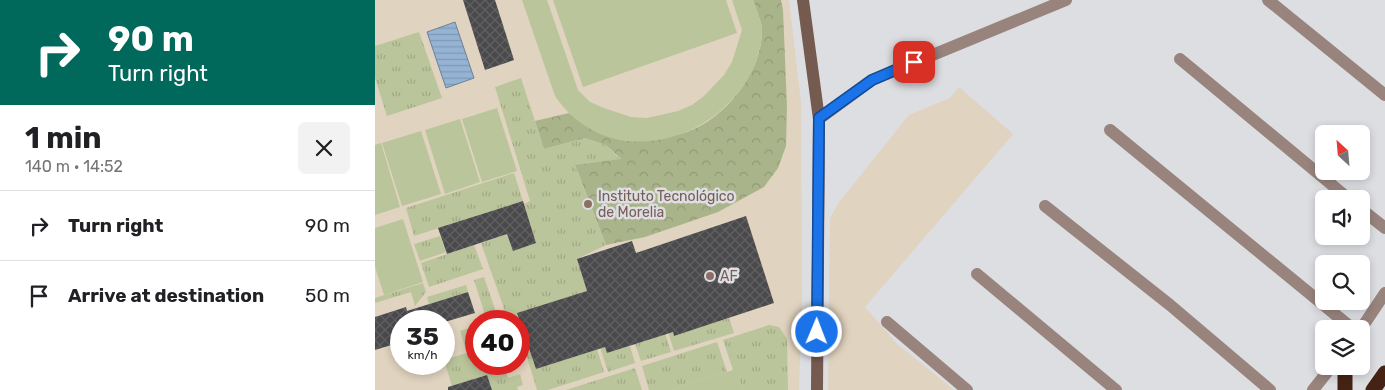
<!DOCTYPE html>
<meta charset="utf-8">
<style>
:root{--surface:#fff;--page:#f2f2f2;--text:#202124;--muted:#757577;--line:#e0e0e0}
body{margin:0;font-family:Rubik,sans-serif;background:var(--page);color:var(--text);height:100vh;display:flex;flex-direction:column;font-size:19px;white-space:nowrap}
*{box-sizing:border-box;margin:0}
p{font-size:16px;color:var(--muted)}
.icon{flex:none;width:28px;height:28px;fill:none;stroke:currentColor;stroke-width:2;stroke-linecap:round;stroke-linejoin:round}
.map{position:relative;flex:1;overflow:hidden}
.side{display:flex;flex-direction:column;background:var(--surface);width:375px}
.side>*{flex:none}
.hud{background:#00695c;color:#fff;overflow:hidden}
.needle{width:32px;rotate:334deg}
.tools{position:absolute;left:940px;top:125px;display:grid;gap:10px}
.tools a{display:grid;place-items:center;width:55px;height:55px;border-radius:8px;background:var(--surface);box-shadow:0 2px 8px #0003;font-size:25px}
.speed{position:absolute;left:15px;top:310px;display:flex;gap:10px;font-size:25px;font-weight:700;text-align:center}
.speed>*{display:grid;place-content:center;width:65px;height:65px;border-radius:50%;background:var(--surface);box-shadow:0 2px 8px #0003;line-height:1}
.speed small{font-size:12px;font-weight:400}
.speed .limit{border:8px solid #d22;background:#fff;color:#111}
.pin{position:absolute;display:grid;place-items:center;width:42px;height:42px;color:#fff;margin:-21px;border-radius:10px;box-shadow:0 2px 8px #0006}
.me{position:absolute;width:55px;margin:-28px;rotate:1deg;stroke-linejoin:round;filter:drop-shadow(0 0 4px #0008)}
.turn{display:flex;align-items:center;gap:18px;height:105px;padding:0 25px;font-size:22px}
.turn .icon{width:65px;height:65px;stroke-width:2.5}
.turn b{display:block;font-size:35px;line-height:42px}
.round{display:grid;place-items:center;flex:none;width:52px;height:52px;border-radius:8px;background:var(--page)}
.head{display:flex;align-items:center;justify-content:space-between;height:85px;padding:0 25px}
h1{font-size:30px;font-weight:700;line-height:38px}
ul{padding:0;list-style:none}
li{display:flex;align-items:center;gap:15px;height:70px;padding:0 25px;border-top:1px solid var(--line)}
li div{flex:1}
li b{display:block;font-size:19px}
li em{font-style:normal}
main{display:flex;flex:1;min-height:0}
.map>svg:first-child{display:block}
.education{fill:#e0d3bf;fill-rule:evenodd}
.grass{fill:url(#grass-tufts)}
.forest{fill:url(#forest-crowns)}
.pitch{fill:#bbc59b}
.water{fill:url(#water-rules);stroke:#6c8198}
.building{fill:url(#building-cross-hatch)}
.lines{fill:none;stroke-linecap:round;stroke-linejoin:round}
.street{stroke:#98847d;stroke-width:12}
.secondary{stroke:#755a4f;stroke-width:12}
.highway{stroke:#452314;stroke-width:15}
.route-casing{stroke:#114b97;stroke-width:12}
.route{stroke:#1a73e8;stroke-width:9}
.education-dot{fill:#8d6e63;stroke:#dddee2;stroke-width:2}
.labels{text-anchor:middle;stroke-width:5;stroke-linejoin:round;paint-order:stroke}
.education-label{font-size:14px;fill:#785e54;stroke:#dddee2;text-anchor:start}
</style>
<main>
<section class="side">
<div class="hud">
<div class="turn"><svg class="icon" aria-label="right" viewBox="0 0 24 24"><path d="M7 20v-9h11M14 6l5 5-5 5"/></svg><div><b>90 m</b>Turn right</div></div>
</div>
<div class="head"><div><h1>1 min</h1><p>140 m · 14:52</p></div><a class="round"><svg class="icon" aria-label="close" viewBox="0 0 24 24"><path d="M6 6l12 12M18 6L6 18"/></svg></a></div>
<ul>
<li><svg class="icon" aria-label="right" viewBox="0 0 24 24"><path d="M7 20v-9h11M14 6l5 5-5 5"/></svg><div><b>Turn right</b></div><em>90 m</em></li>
<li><svg class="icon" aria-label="arrive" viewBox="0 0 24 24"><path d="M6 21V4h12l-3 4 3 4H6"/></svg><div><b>Arrive at destination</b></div><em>50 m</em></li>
</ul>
</section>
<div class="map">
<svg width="1010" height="390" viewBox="0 0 1010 390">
<defs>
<pattern id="grass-tufts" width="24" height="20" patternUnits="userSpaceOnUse" patternTransform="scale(1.25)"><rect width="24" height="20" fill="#bbc59b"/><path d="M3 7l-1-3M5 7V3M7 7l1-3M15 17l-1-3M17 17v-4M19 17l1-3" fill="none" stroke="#a0a884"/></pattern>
<pattern id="forest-crowns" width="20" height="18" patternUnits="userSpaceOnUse" patternTransform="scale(1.25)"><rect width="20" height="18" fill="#aab48a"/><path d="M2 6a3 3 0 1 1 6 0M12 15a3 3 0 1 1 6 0" fill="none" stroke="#919a76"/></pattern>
<pattern id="water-rules" width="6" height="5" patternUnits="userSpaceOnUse" patternTransform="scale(1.25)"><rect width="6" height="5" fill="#95b3d4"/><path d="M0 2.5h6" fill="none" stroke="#7f99b5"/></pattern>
<pattern id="building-cross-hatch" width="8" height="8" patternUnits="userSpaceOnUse" patternTransform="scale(1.25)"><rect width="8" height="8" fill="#4a494c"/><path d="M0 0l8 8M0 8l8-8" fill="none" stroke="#605f61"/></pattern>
</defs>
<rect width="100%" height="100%" fill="#dddee2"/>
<g class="education">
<path d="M0 0H414L426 102 427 306 424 390H0ZM26 321H69V364H26ZM101 321H144V364H101Z"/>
<path d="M584 87 638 134 490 307 521 343 579 390H453L455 218 465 201 534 115 575 98Z"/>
</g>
<g class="grass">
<path d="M44 32 67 98 12 116 0 78V46Z"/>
<path d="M146 78 169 149 210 138 231 145 246 160 200 166 231 245 202 259 232 353 255 346 260 363 233 372 207 292 205 293 229 372 173 390H162L148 344 152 343 161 369 219 350 201 295 143 313 150 338 146 339 144 331V321H141L138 315 132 317 106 243 132 234 138 250 161 243 149 204 155 201 120 87Z"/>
<path d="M139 173 148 201 39 236 31 208Z"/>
<path d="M65 236 71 252 45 261 39 244Z"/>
<path d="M99 245 108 269 54 287 46 263Z"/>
<path d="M270 250 299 336 354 318 359 333 299 351 269 257 267 258 261 253Z"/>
<path d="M109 277 124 321H112L99 280Z"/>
<path d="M48 283 51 292 40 306 36 292 0 303V298Z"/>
<path d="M91 285 93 292 54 304 52 297Z"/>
<path d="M276 287 296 352 266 361 260 344 287 335Z"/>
<path d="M394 325 404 327 412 339 413 390H368L361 370H358L348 340Z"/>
<path d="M101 326V343L90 347 85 331Z"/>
<path d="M342 342 352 372 297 390H274L267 366Z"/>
<path d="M101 350V364H128L133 378 145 374 148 385 142 387 143 390H117L112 375 77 386 69 360Z"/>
<path d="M260 368 267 390H191Z"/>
</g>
<path class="forest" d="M378 0H406L408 10 412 107 411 146 403 168 389 187 343 212 270 237 231 245 200 165 246 159 231 145 210 138 169 149 160 121 194 113C211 127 233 140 256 141 263 142 271 139 278 138 289 136 302 136 312 132 351 118 388 71 387 29 386 20 381 9 378 0Z"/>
<g class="pitch">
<path d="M147 0H172L203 90 215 102 229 108 256 117 272 118 303 111 317 105 329 96 349 75 357 62 367 30 357 0H378C381 9 386 20 387 29 387 48 380 68 370 83 327 149 228 167 180 96Z"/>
<path d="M178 0H351L362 33 208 87Z"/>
<path d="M122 108 142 171 107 182 87 119Z"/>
<path d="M85 119 105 182 70 194 50 130Z"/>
<path d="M46 131 66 194 27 206 7 143Z"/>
<path d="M6 143 25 207 0 215V145Z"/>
<path d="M28 219 48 282 9 295 0 267V228Z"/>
<path d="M361 369 368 390H297Z"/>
</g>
<path class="water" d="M80 22 99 78 71 88 52 32Z"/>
<g class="building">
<path d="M88 0H120L139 60 110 70Z"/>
<path d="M148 201 161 243 138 251 132 234 72 254 63 228Z"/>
<path d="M371 216 399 303 299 336 298 332 232 353 230 347 161 369 142 313 212 291 202 259 257 241 261 253Z"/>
<path d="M93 292 100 313 73 321H26V342L0 350V317L31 307 32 311Z"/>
<path d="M112 375 117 390H73V387Z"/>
</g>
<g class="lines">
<g class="street">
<path d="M893 0 1010 95"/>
<path d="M805 59 974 199"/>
<path d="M444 119 497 80 691 0"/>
<path d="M735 130 978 329"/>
<path d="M670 206 795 305 895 390"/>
<path d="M986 209 1010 228"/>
<path d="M602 274 741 390"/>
<path d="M512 322 592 390"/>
<path d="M986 329 1010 293"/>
<path d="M938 390 957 366"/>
</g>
<path class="secondary" d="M428 0 444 119 442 390"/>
<g class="highway">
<path d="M970 366V390"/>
<path d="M998 390 1010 373"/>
</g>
</g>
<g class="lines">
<g class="route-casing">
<path id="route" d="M442 332 444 118 497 80 539 62"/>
</g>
<use href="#route" class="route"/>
</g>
<g class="education-dot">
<circle cx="213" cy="204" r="5"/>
<circle cx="335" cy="276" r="5"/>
</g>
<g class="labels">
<g class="education-label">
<text x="223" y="201">Instituto Tecnológico<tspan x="223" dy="16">de Morelia</tspan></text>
<text x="345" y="281">AF</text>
</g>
</g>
</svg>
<div class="tools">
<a><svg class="needle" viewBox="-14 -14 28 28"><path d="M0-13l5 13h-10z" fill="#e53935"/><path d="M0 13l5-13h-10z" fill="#757577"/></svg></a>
<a><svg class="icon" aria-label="sound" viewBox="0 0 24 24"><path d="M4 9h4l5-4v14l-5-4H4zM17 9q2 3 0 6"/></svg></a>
<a><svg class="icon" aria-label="search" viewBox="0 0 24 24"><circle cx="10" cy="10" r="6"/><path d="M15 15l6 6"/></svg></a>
<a><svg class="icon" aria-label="layers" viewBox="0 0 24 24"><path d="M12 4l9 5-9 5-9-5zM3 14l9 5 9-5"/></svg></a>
</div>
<div class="speed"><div>35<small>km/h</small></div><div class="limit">40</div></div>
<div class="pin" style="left:539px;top:62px;background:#d93025"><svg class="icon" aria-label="arrive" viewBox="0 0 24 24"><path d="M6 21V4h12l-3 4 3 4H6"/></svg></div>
<svg class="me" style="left:442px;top:332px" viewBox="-20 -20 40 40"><circle r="17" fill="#1a73e8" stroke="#fff" stroke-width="3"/><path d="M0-11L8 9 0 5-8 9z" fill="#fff"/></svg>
</div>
</main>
